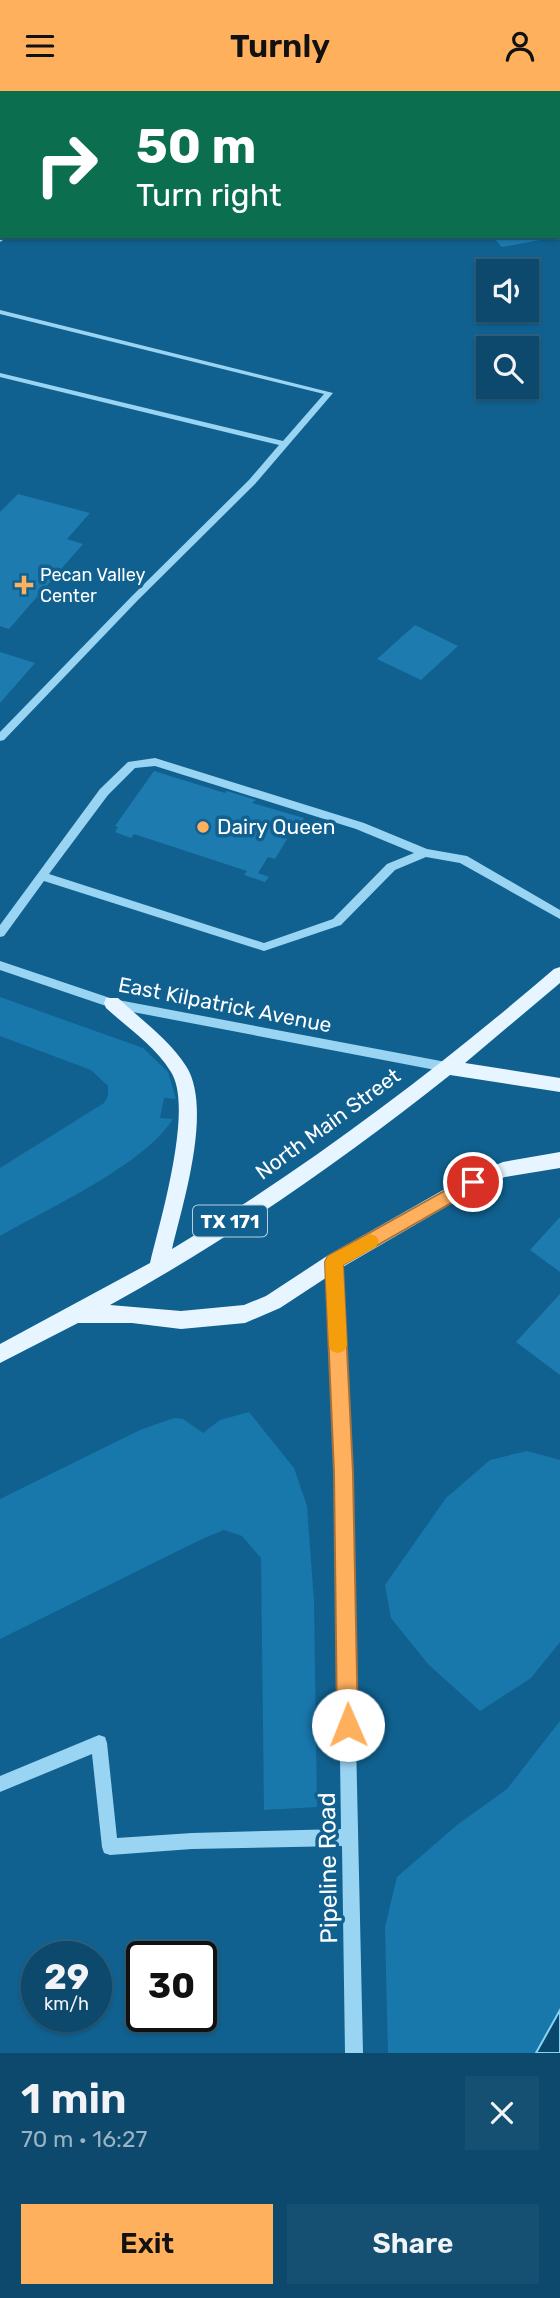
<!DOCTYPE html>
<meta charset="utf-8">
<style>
:root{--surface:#0c496c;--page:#155072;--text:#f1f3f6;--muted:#9ab2c2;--line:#2c617f;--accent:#ffb05c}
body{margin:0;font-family:Rubik,sans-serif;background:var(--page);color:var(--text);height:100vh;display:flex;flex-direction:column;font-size:26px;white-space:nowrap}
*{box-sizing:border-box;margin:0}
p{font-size:23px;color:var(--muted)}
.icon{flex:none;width:38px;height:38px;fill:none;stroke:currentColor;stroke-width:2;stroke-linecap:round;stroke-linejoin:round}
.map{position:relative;height:1962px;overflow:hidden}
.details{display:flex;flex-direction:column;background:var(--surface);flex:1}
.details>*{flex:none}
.hud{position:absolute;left:0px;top:0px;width:560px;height:147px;box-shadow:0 2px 5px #0004,0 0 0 2px var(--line);background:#0b6e4f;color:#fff;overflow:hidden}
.tools{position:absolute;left:476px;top:168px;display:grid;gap:14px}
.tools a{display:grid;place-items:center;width:63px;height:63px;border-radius:0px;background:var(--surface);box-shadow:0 2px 5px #0004,0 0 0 2px var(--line);font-size:35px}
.speed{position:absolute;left:21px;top:1850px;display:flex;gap:14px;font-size:35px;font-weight:700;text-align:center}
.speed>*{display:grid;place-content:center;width:91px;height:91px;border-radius:50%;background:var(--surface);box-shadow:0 2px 5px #0004,0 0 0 2px var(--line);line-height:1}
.speed small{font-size:18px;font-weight:400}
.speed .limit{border:4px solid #111;border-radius:10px;background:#fff;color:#111}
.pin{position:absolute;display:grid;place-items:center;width:60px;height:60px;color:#fff;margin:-30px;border:4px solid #fff;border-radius:50%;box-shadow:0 2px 7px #0007}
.me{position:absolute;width:77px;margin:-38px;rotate:359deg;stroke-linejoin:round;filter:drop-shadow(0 0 5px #0008)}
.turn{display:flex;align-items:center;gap:24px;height:147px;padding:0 21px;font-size:32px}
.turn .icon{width:91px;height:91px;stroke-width:2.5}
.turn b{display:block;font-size:49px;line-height:60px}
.round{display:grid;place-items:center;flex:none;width:74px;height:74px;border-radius:0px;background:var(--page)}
.head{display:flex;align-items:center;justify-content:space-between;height:119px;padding:0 21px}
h1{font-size:42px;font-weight:600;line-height:52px}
.action{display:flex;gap:14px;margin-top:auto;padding:14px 21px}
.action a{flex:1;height:80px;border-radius:0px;background:var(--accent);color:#111;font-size:28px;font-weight:600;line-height:80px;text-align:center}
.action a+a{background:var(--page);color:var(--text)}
header{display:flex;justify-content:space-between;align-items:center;height:91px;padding:0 21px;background:var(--accent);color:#111;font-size:32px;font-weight:600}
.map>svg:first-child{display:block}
.green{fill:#1877ab}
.water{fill:#09476c;stroke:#8cd2f6;stroke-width:2}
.building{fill:#1d7bb0}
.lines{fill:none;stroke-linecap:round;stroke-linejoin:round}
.minor{fill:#9ad4f3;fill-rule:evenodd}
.major{fill:#e6f5ff;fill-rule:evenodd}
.route{fill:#ffb05c;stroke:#a6723c;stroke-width:2}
.slow{fill:#f59e0b}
.poi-dot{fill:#ffb05c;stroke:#106190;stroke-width:2.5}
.labels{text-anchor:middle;stroke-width:7;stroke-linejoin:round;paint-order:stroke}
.far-poi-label{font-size:18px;fill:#fff;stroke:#106190;text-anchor:start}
.shield{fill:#106190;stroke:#b7d0de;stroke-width:2}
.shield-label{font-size:19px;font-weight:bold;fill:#fff}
.poi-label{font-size:21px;fill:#fff;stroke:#106190;text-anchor:start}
.street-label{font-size:21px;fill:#fff;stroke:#106190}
.near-street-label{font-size:24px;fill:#fff;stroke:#106190}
</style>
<header><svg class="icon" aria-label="menu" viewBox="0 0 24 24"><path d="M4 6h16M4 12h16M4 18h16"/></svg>Turnly<svg class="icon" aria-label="person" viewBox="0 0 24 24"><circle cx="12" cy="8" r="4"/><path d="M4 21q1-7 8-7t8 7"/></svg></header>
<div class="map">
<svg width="560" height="1962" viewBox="0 0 560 1962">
<rect width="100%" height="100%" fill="#106190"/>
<g class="green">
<path d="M0 906 143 957 168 981 176 1008 164 1007 160 1027 173 1028C144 1074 49 1117 0 1145V1077L104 1012 108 1005V995L91 979 0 945Z"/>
<path d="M249 1321 294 1377 307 1415 314 1511 317 1716 264 1719 261 1467 242 1445 224 1439 202 1448 0 1548V1408L140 1339 174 1327 183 1328 203 1342 220 1329Z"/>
<path d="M527 1360 560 1369V1551L531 1587 480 1620 428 1573 391 1527 385 1494 446 1407 490 1369Z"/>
<path d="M560 1630V1919L536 1962H388L385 1836 397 1786 457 1734 507 1698Z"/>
</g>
<path class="water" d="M560 1919V1962H536Z"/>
<g class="building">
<path d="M492 145H551V147L502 156Z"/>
<path d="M18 403 90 422 67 448 83 453 9 538 0 535V421Z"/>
<path d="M415 534 458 555 421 589 377 568Z"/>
<path d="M0 561 35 572 0 612Z"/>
<path d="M154 680 225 702 227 700 256 709 252 712 304 727 300 734 293 731 284 746 287 748 275 768 268 766 258 782 269 786 265 791 244 784 247 780 134 743 131 747 115 741 118 736 115 735Z"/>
<path d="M560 1126V1181L530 1159Z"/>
<path d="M560 1203V1284L516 1251Z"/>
</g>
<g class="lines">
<g class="minor">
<path d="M164 0H171L163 2Z"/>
<rect x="0" y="15" width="2" height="4"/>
<path d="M2 144 9 145 0 151V145Z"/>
<path d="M0 219 333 302 255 393 138 509 4 649 0 650V641L132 505 249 389 279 354 0 286V282L283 350 324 303 0 223Z"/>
<path d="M155 667 364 732 427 758 467 765 560 819V828L460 772 426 766 395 779 341 834 264 860 44 790 4 845 0 846V834L100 698 128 671ZM155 675 356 738 414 762 387 773 333 828 264 852 49 783 108 704 135 677Z"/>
<path d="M0 870 113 908 446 971 450 973 452 976 450 979 446 981 112 917 0 879Z"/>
<path d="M334 1165 339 1167 341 1171 350 1382 363 1962H345L342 1755 192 1758 110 1764 104 1762 102 1756 92 1663 0 1701V1685L99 1644 105 1646 107 1652 117 1747 192 1742 341 1738 336 1382 327 1171 329 1167Z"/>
</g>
<path class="major" d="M560 876V892L465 972 560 987V1001L450 984C343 1069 230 1148 110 1214L181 1220 244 1214 266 1205 327 1165 466 1086 503 1071 560 1061V1077L505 1086 480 1096 341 1177 280 1217 245 1232 181 1238 132 1232H78L0 1272V1253L150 1172C160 1130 194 1017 171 981 156 956 128 937 106 917L104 912 106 907H118C141 929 169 948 186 975 213 1017 183 1112 172 1158 308 1076 434 981 554 878Z"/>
</g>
<path class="route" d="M473 1084 479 1086 481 1091 479 1096 343 1174 353 1382 358 1634 355 1642 348 1645 340 1642 337 1634 334 1382 325 1171 328 1165Z"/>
<path class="slow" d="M370 1143 376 1145 379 1150 376 1156 343 1174 347 1254 344 1260 338 1262 331 1260 329 1254 325 1171 328 1165Z"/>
<g class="poi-dot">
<path d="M20.5 483.5h7v7h7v7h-7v7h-7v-7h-7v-7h7z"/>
<circle cx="203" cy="736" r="7"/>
</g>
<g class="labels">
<g class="far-poi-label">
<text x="40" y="490">Pecan Valley<tspan x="40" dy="21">Center</tspan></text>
</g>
<rect class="shield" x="193" y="1114.5" width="74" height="31" rx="5"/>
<g class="shield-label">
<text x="230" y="1137">TX 171</text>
</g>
<g class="poi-label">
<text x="217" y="743">Dairy Queen</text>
</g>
<g class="street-label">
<text transform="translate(225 914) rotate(11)" y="7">East Kilpatrick Avenue</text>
<text transform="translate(328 1033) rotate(-36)" y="7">North Main Street</text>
</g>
<g class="near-street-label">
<text transform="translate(328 1777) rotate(-91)" y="8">Pipeline Road</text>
</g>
</g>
</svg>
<div class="tools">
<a><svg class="icon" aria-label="sound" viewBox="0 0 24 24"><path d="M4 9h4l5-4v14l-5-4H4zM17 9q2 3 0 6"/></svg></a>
<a><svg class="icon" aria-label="search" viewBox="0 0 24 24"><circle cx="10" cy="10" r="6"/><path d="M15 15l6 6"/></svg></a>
</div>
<div class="speed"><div>29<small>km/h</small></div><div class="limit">30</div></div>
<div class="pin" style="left:473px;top:1091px;background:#d93025"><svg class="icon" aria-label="arrive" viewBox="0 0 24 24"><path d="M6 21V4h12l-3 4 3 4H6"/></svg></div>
<svg class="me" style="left:348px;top:1634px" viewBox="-20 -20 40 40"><circle r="19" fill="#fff"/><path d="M0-13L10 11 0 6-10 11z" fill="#ffb05c"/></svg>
<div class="hud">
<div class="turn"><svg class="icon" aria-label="right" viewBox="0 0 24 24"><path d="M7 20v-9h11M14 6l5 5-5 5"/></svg><div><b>50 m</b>Turn right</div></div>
</div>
</div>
<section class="details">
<div class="head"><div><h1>1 min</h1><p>70 m · 16:27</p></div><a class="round"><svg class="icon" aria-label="close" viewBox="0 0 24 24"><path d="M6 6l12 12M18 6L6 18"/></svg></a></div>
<div class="action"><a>Exit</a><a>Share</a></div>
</section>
